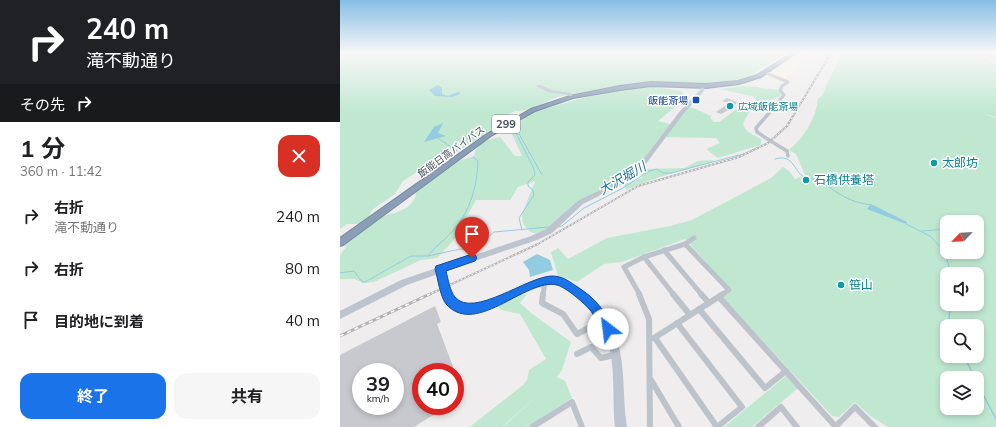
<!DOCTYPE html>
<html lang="ja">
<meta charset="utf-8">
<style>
:root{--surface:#fff;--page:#f6f6f6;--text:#202124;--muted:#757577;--accent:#1a73e8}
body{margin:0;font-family:Mulish,"Noto Sans JP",sans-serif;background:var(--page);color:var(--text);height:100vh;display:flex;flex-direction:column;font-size:15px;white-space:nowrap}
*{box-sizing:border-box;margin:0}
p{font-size:13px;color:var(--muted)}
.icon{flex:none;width:22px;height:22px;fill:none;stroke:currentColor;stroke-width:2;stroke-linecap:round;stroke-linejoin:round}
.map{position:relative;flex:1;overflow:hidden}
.panel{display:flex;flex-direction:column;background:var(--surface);width:340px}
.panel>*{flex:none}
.banner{background:#202124;color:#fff;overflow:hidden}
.needle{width:26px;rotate:245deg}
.controls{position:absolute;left:600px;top:215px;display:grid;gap:8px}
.controls a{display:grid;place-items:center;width:44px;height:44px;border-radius:8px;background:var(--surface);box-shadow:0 2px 6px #0003;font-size:20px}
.speed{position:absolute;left:12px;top:363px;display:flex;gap:8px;font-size:20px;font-weight:700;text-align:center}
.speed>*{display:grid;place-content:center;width:52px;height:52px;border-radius:50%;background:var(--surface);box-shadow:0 2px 6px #0003;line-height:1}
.speed small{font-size:10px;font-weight:400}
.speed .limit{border:6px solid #d22;background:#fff;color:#111}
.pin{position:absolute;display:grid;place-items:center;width:34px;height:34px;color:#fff;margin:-41px -17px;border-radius:50% 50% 50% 0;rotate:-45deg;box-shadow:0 0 4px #0007}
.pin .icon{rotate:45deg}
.me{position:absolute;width:44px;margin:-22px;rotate:330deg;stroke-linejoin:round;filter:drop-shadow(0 0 3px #0008)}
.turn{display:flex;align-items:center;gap:14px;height:84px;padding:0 20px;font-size:18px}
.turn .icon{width:52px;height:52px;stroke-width:2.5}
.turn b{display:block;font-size:28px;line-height:34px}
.then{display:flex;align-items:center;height:38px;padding:0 20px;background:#0003;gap:8px;font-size:15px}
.round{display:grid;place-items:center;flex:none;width:42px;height:42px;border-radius:12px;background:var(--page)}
.summary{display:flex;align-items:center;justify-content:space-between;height:68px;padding:0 20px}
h1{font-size:24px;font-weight:700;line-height:30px}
.cta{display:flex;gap:8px;margin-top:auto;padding:8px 20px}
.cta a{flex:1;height:46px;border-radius:12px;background:var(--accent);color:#fff;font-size:16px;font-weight:700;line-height:46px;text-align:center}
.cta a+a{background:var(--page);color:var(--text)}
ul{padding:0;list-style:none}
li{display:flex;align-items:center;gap:12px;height:52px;padding:0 20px}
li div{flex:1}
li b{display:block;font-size:15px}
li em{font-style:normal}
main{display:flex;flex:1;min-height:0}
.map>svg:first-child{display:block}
.commercial{fill:#f9f4e7}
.green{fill:#c0e8d1;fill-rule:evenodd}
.water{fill:#92cce0}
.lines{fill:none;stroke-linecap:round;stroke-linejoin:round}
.stream-far1{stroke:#92cce0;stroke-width:1}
.stream{stroke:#92cce0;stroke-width:1.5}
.building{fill:#c7c9cf;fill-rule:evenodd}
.highway-casing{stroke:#7689a1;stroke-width:2}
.street-far3{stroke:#bdc3ca;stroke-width:3}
.street-far2{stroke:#bdc3ca;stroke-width:3.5}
.street-far1{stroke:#bdc3ca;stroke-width:5}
.street{stroke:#bdc3ca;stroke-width:6}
.secondary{fill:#bdc4cf;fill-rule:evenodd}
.highway{fill:#8a9eb6;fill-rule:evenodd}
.rail-far1-casing{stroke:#b0b2b6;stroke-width:2}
.rail-casing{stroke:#b0b2b6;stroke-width:3}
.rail-far1{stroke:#fff;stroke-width:1;stroke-dasharray:2;stroke-linecap:butt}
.rail{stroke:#fff;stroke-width:1.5;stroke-dasharray:4;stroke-linecap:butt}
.street-bridge{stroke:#bdc3ca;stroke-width:3.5}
.route{fill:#1a73e8;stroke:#114b97}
.transit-dot{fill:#1a4fb4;stroke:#fff;stroke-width:1.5}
.culture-dot{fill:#0f9aa8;stroke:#fff;stroke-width:1.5}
.labels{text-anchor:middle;stroke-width:3;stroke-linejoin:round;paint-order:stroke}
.far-transit-label{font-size:10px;fill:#164399;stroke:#fff;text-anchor:end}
.far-culture-label{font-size:10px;fill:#0d838f;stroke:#fff;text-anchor:start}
.far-street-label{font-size:10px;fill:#474f58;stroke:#fff}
.shield{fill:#fff;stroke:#7e848a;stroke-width:1}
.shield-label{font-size:11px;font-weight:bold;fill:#474f58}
.culture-label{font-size:12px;fill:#0d838f;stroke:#fff;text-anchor:start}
.water-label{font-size:13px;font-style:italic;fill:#1d7695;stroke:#fff}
</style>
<main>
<section class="panel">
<div class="banner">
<div class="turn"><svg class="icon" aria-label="right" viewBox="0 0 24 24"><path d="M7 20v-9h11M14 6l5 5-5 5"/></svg><div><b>240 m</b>滝不動通り</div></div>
<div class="then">その先<svg class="icon" aria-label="right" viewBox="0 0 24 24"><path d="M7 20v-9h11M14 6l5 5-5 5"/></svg></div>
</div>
<div class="summary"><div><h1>1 分</h1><p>360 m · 11:42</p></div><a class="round" style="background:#d93025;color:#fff"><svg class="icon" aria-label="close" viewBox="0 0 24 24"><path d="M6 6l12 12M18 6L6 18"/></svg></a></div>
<ul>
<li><svg class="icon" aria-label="right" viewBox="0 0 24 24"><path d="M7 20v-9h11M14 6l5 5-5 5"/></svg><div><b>右折</b><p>滝不動通り</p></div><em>240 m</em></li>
<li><svg class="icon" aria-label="right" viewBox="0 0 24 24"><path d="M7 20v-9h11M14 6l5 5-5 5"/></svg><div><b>右折</b></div><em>80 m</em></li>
<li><svg class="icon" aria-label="arrive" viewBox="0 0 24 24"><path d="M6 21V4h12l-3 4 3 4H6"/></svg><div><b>目的地に到着</b></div><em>40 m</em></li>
</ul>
<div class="cta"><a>終了</a><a>共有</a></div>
</section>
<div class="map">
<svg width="656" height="427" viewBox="0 0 656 427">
<rect width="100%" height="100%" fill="#efeded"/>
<path class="commercial" d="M458 53H481L480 55 472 53 445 79 428 73Z"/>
<g class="green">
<path d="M0 53H447L407 77C376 86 342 83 311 82L310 86 341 91 347 97 318 121 333 125 349 106 371 116 370 118 374 122H379L398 108 415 101V98L412 96 379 89 405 86 438 90 442 93 439 97 413 106 403 123C405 134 415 134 422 140L420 145 378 158 366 149 380 143 376 138 320 137 316 147 297 172 249 198 209 231 193 233C185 228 182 225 182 214L195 181 178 187 170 200H136L113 241 97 258 81 260 34 282 24 283 14 279H0V255L7 246H2C13 237 25 225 38 219 52 211 70 213 76 195L75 192 119 161 134 156C136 143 148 139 160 137L175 156H182L171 132 186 116 196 111 292 85 217 97 188 110 175 111 163 117 147 134 112 154V158L88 165 63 181 55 194 32 210 27 220 21 224H7L0 229Z"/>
<path d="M504 53H596L595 54 601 55 599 53H656V59L645 55 637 56 656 62V117L641 113 656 118V427H548L532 417 515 402 499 417 492 416 384 299V296L392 291 345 239 282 262 264 264 237 282 218 276 211 252 218 248 228 259 267 238 330 226 352 220 431 178 443 167 450 172 455 179 465 175 456 154 449 150C465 136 476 119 478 98L482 96 492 73ZM607 222H637V252H607ZM607 274H637V304H607ZM607 326H637V356H607ZM607 378H637V408H607Z"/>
<path d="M373 160 374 161C344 171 316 176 286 190L284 184 302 178 304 169 344 168 358 161Z"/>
<path d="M187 294 180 303 191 313 231 342 222 370 217 377 225 381 232 398 187 427H163L200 393 162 427H127L131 426 183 385 187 380 189 370 206 359 180 314 161 310 158 306 182 295Z"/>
<path d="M447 375 458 388 412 427H384Z"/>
</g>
<g class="water">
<path d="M98 85 102 88V94L108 96 118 92 121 94 112 97 95 96 89 90Z"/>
<path d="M103 123 98 133 106 136 84 142 94 127Z"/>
<path d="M531 204 567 222 566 224 527 209Z"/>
<path d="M197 254 210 260 213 270 190 277 189 270 183 262Z"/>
</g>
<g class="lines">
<g class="stream-far1">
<path d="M178 132 202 175"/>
<path d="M176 133 194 169 195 175 188 182V186L193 190 194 195 179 218 182 230"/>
<path d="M99 139 117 151"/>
<path d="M435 159C454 153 454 172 464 177 467 179 472 178 476 180 499 191 503 201 531 205"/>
<path d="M566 224 590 236 605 252 611 274"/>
<path d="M218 227 222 226 244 208 283 188 309 171 317 169 323 173H331L407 153"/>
<path d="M582 231 607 229"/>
<path d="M88 256C94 247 103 242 110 234 129 214 137 189 138 161L133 157"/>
<path d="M0 273 14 271 22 282H25L71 256H88L120 249H123L128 254 154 232 209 227"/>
</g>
<g class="stream">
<path d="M608 326 611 304"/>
<path d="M621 356 628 364 635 378"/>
<path d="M637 383 656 419"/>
</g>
</g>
<g class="building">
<path d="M387 98 397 102 395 105 396 106 381 114 376 112 389 103 382 101Z"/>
<path d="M95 306 101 322 97 324 115 372H81V406H107L74 427H0V355ZM21 372H55V406H21Z"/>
<path d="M115 374 123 396 115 401Z"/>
</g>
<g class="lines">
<g class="highway-casing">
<path id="highway" d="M452 53H456L421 77 399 84 366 88 311 86 280 90 233 98 195 111 151 136 3 245 0 246V238L147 134 191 109 230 96 280 86 311 82 366 84 398 81 417 75Z"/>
</g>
<path class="street-far3" d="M424 72 448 82 442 86 440 90 444 95 428 114"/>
<g class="street-far2">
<path d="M429 113 416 128 417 132 429 140"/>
<path d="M447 151 448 156"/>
</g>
<g class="street-far1">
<path d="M345 244 389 290 381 295"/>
<path d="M324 250 362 295"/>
<path d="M304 257 334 295"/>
<path d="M203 295 205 281"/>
<path d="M300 295 284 267 304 257 345 244 354 238"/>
</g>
<g class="street">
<path d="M203 294 202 303 223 314 237 334 264 320"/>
<path d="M299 294 309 319 310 427"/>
<path d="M333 294 350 315"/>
<path d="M361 294 369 303"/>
<path d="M379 297 496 427"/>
<path d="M359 309 425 388 446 371"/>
<path d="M314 338 383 294"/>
<path d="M315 338 377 427 402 407 337 323"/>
<path d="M237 354 251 347 261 358 275 355"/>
<path d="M311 380 339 427"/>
<path d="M496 426 515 407 535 427"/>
<path d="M192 427 232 402 242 427"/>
<path d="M418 427 441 407 457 427"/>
</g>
<g class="secondary">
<path d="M197 85H201L211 90 231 93 234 97 232 98 228 95 208 92 197 87Z"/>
<path d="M361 85 365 86 364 91 344 113 299 173 284 183 243 204 212 233 197 240 105 271C107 278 110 293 113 297 115 299 119 302 121 303 126 306 133 305 138 304 181 295 204 257 247 294 261 306 271 322 277 340 286 368 282 398 287 427H275C272 398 276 367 267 339 263 324 253 310 241 299 234 293 224 285 215 285 183 283 134 334 107 303 104 299 99 280 98 274L67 285 0 319V311L61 280 191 236 206 229 239 200 280 181 295 171 340 111 360 90Z"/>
</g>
<use href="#highway" class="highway"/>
<g class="rail-far1-casing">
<path id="rail-far1" d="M88 295 198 244 298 186 399 157 428 143 447 126 491 53"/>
</g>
<g class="rail-casing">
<path id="rail" d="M0 336 90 294"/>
</g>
<use href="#rail-far1" class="rail-far1"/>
<use href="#rail" class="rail"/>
<path class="street-bridge" d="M429 140 447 151"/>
</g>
<linearGradient id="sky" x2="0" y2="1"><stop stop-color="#85bee5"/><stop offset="0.47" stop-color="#f8f7f7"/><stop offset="1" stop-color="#f8f7f7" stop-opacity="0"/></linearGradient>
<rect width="656" height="112" fill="url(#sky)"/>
<path class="route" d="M132 254 135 255 137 258 135 261 106 271C108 279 110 291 115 297 133 319 188 276 212 276 223 276 230 282 239 288 255 298 266 312 274 329L272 333 268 335C259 331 256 318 251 311 243 302 230 291 220 286 190 273 137 339 106 304 100 296 98 279 95 269L96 266Z"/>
<rect class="transit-dot" x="352" y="96" width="8" height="8" rx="2"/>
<g class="culture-dot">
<circle cx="390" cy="106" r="4"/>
<circle cx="594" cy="163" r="4"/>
<circle cx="466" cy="180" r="4"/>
<circle cx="501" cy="285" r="4"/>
</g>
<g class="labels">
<g class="far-transit-label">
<text x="348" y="104">飯能斎場</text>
</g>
<g class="far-culture-label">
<text x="398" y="110">広域飯能斎場</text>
</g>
<g class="far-street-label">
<text transform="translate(111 151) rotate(-36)" y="4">飯能日高バイパス</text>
</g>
<rect class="shield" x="152" y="115" width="28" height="18" rx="3"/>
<g class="shield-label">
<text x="166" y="128">299</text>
</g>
<g class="culture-label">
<text x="602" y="167">太郎坊</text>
<text x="474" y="184">石橋供養塔</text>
<text x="509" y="289">笹山</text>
</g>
<g class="water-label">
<text transform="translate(282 178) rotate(-30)" y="5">大沢堀川</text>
</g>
</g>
</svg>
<div class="controls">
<a><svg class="needle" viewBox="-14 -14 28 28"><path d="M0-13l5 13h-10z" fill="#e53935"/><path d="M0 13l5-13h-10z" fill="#757577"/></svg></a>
<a><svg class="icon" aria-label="sound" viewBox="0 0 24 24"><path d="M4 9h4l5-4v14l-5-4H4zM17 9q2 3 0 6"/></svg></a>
<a><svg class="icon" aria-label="search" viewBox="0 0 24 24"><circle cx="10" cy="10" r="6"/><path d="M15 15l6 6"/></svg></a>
<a><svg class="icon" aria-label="layers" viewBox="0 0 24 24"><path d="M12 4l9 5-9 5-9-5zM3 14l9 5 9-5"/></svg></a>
</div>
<div class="speed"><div>39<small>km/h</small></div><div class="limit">40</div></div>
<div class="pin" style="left:132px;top:258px;background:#d93025"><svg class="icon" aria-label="arrive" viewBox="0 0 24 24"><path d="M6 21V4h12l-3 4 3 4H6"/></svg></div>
<svg class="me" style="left:268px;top:329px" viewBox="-20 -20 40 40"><circle r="19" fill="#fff"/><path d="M0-13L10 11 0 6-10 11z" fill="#1a73e8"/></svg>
</div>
</main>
